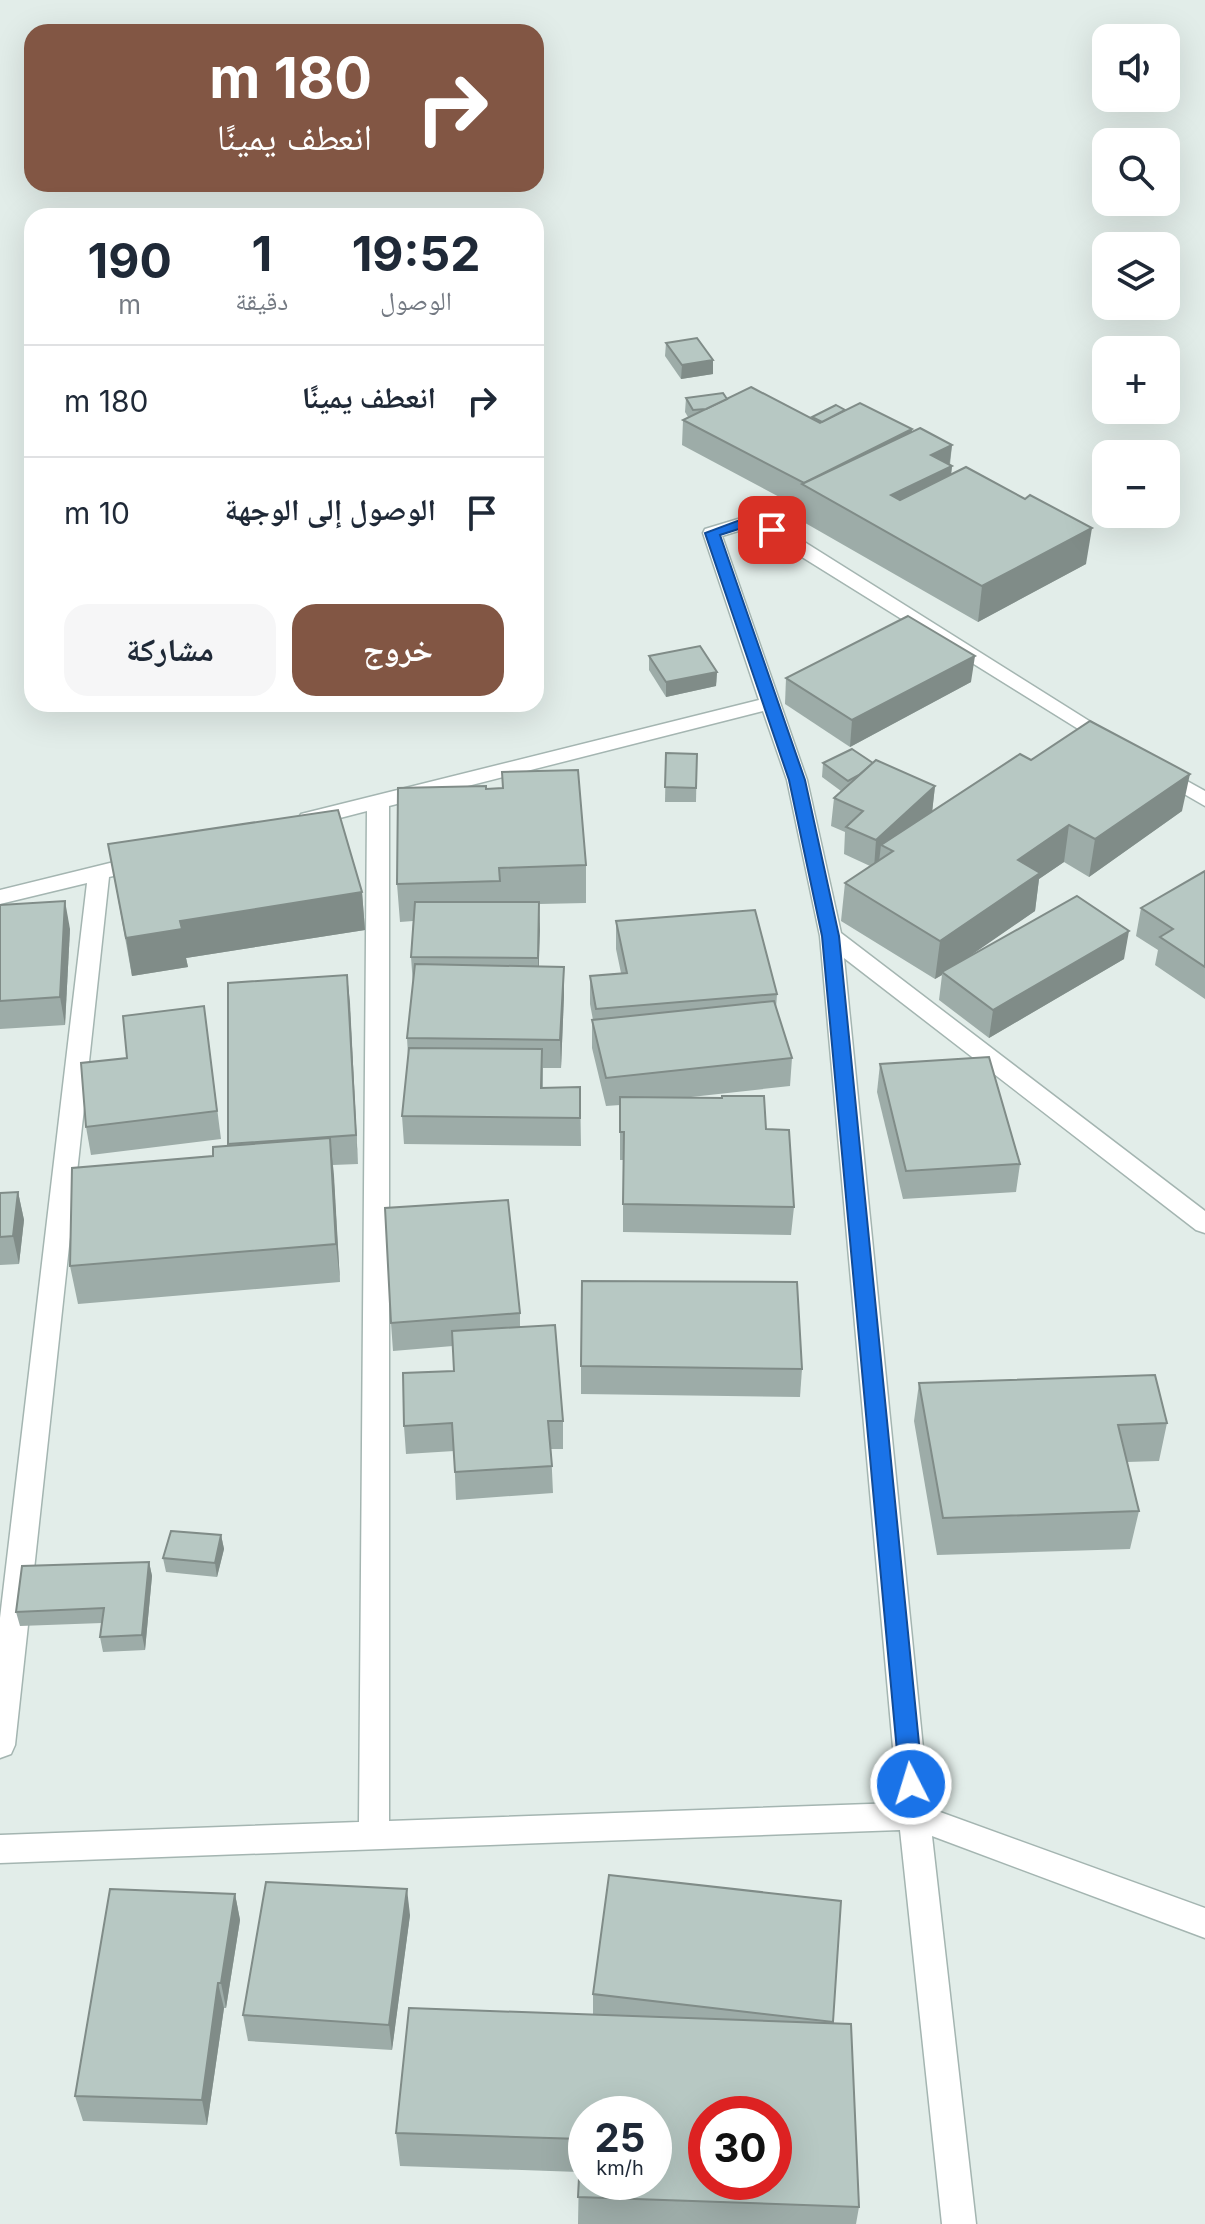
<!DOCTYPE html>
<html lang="ar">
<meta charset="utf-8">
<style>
:root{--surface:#fff;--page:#f6f6f7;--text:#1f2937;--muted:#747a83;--line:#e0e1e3;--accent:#825644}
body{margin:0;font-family:Inter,"Noto Naskh Arabic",sans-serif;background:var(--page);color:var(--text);direction:rtl;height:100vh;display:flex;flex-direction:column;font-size:30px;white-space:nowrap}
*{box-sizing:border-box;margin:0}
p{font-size:26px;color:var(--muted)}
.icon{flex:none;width:44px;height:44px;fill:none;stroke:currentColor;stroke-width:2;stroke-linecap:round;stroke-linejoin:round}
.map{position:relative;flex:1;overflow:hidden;direction:ltr}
.drawer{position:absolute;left:24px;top:208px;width:520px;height:504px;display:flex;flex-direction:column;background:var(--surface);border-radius:24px;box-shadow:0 8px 32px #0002;direction:rtl}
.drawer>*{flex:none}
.top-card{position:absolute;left:24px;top:24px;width:520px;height:168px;border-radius:24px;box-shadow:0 8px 32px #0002;direction:rtl;background:#825644;color:#fff;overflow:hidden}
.fabs{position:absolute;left:1092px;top:24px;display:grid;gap:16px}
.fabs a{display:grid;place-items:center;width:88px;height:88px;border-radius:16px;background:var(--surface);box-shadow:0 8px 32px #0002;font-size:40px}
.speed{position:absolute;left:568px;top:2096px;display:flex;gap:16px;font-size:40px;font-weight:700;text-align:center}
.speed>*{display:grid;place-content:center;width:104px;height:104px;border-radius:50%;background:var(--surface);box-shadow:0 8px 32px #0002;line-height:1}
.speed small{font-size:20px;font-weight:400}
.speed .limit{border:12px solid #d22;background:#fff;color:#111}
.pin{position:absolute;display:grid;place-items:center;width:68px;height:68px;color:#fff;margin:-34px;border-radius:16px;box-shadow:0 4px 12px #0006}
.me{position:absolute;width:88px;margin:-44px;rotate:355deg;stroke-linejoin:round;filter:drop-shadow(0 0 6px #0008)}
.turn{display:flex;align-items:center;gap:28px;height:168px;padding:0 40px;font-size:36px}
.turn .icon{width:104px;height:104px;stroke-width:2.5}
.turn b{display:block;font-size:56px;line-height:68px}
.eta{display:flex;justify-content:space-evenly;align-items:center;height:136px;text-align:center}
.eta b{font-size:48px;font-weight:700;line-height:56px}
.button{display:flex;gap:16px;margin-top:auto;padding:16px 40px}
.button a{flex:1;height:92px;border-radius:24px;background:var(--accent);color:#fff;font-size:32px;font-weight:700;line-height:92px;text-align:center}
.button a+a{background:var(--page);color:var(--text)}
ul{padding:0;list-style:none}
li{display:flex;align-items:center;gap:24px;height:112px;padding:0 40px;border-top:2px solid var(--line)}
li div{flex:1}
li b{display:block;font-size:30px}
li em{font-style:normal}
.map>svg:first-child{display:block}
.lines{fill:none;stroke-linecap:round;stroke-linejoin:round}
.street-casing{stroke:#a4b5b1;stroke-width:3}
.street{fill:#fff;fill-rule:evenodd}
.wall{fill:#9daca8}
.shaded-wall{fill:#808c88}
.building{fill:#b7c8c3;stroke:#808c88;stroke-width:2;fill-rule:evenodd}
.route{fill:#1a73e8;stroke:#114b97;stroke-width:2}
</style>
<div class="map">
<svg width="1205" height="2224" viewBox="0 0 1205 2224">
<rect width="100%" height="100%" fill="#e2ede9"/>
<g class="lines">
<g class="street-casing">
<g id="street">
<path d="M748 516 779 526 1121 741 1118 745H1104L765 534 748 528 722 536 807 780 841 933 1205 1211V1233L1196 1230 844 958 929 1808 1205 1908V1938L932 1836 976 2224H942L900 1830 0 1863V1835L359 1822 367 811 309 826 298 819 301 814 759 700 703 533 705 529ZM763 711 787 780 820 936 898 1803 389 1821V806Z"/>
<path d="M1160 766 1205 791V806L1153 776 1150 772 1153 768Z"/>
<path d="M114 862 125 869 122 874 109 877 15 1745 11 1754 0 1758V1618L87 883 0 904V890Z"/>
</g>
</g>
<use href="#street" class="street"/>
</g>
<g class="wall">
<path d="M666 343 713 360V374L681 379 665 356Z"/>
<path d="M686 398 727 399 812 418V417L845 410 912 429V432L952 445 950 465 952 466 951 475 1086 564 978 622 800 520V508L682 445 683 420 688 417 685 412Z"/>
<path d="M649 656 717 672 716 686 666 697 649 670Z"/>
<path d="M786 678 971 682 850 747 785 704Z"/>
<path d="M666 753 697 754 696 802H665Z"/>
<path d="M1031 760 1182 811 1089 877 1064 862 1039 879 1035 911 964 959H1124L989 1038 939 1000 942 975 935 979 841 921 845 883 870 866 844 854 845 832 831 826 834 798 841 791 822 777 823 763H873L935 786 932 812Z"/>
<path d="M486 789 586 865V903L539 904V967L564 995 561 1068H543V1088L580 1087 581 1146 404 1144 402 1116 408 1055 407 1038 413 985 411 957 413 921 400 922 397 884Z"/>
<path d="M108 844 362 892 365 930 186 958 188 967 132 976Z"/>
<path d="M1205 871V999L1155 965 1158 950 1136 936 1141 908Z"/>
<path d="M0 905 70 929 65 1025 0 1029Z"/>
<path d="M616 921 777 994 776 1009 792 1058 790 1086 682 1098 766 1129 794 1207 791 1235 623 1232V1160H620V1105L606 1106 592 1048V1020H593L590 1004V976L621 973 616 949Z"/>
<path d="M347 975 358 1164 333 1165 340 1282 78 1304 70 1266 213 1156 228 1146V983Z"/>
<path d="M204 1006 221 1139 91 1155 86 1127Z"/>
<path d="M880 1064 1020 1164 1016 1192 903 1199 877 1092Z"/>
<path d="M18 1192 24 1220 19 1264 0 1265V1193Z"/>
<path d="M520 1313V1327L563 1421V1449H551L553 1493 456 1500 454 1451 406 1454 404 1426 454 1371 453 1346 393 1351 391 1323Z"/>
<path d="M581 1366 802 1369 800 1397 581 1394Z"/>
<path d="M919 1383 1167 1423 1159 1461 1127 1462 1139 1511 1130 1549 937 1555 914 1421Z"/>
<path d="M221 1535 224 1549 217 1577 166 1572 163 1558Z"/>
<path d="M149 1562 152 1576 145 1650 103 1652 100 1637 102 1623 20 1626 16 1612Z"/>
<path d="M235 1894 240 1920 226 2008H224L207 2125 83 2121 75 2096Z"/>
<path d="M841 1901 833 2024 859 2207 856 2224H578L579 2172 400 2166 396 2133 593 2015V1994Z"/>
<path d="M410 1915 392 2050 248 2041 243 2015Z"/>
</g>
<g class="shaded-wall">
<path d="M713 360V374L681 379 682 365Z"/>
<path d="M912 429 910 455 805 484Z"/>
<path d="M952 445 949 467 952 466 948 501 888 530 891 495 931 455Z"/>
<path d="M1092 528 1086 564 978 622 982 586Z"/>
<path d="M975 656 971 682 850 747 852 720Z"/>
<path d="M717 672 716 686 666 697V682Z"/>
<path d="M1190 774 1182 811 1089 877 1095 839Z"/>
<path d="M935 786 932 813 881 845 879 862 874 868 876 840Z"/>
<path d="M1069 825 1064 862 1039 879 1035 911 944 974 942 972V975L935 979 940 941 1018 860Z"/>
<path d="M362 892 365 930 186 958 188 967 132 976 126 938 180 921Z"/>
<path d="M65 901 70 929 65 1025 60 997Z"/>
<path d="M539 902 540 930 538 986V958Z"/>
<path d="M1129 931 1124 959 989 1038 993 1010Z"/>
<path d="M564 967V995L561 1068 560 1040Z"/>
<path d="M347 975 350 1003 358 1164 356 1135Z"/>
<path d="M330 1138 334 1176 340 1282 336 1244Z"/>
<path d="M18 1192 24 1220 19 1264 13 1236Z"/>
<path d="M221 1535 224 1549 217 1577 215 1563Z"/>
<path d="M149 1562 152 1576 145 1650 142 1635Z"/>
<path d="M407 1889 410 1915 392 2050 389 2025Z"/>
<path d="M235 1894 240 1920 226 2008 221 1983Z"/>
<path d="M218 1983 224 2008 207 2125 202 2100Z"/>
</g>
<g class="building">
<path d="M697 338 713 360 682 365 666 343Z"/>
<path d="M751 387 820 423 860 403 912 429 804 483 683 420Z"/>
<path d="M723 393 727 399 706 409 693 410 686 398Z"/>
<path d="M836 405 845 410 822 422 812 417Z"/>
<path d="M920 428 952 445 931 455 952 466 891 495 900 500 966 467 1025 499 1030 495 1092 528 982 586 802 484Z"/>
<path d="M908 616 975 656 852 720 786 678Z"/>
<path d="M700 646 717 672 666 682 649 656Z"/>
<path d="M1090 721 1190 774 1095 839 1069 825 1018 860 1040 873 940 941 845 883 893 851 881 845 1020 754 1031 760Z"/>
<path d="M852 749 873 763 859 775 848 781 823 763Z"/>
<path d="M666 753 697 754 696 788 665 787Z"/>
<path d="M876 760 935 786 876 840 846 827 863 811 834 798Z"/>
<path d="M578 770 586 865 499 868 500 881 397 884 398 788 486 786V789L503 788 502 772Z"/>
<path d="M338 810 362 892 180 921 182 929 126 938 108 844Z"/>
<path d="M1205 871V967L1160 937 1173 929 1141 908Z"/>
<path d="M1077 896 1129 931 993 1010 942 972Z"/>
<path d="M65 901 60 997 0 1001V905Z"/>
<path d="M415 902H539L538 958 411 957Z"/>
<path d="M755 910 777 994 596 1009 590 976 627 973 616 921Z"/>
<path d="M415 964 564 967 560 1040 407 1038Z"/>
<path d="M347 975 356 1135 228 1144V983Z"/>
<path d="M774 1001 792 1058 606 1078 592 1020Z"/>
<path d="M204 1006 217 1111 86 1127 81 1063 127 1058 123 1016Z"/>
<path d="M409 1048 542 1049 541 1088 580 1087V1118L402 1116Z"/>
<path d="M989 1057 1020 1164 906 1171 880 1064Z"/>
<path d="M722 1096H764L766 1129 789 1130 794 1207 623 1204 624 1132H620V1097L722 1098Z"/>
<path d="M330 1138 336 1244 70 1266 72 1168 213 1156V1147Z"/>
<path d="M18 1192 13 1236 0 1237V1193Z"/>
<path d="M508 1200 520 1313 391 1323 385 1208Z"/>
<path d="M582 1281 797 1282 802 1369 581 1366Z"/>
<path d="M555 1325 563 1421H548L552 1466 455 1472 452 1423 404 1426 403 1373 454 1371 452 1331Z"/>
<path d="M1155 1375 1167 1423 1118 1425 1139 1511 943 1518 919 1383Z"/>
<path d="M171 1531 221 1535 215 1563 163 1558Z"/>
<path d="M149 1562 142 1635 100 1637 104 1608 16 1612 22 1566Z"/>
<path d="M609 1875 841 1901 833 2022 593 1994Z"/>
<path d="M266 1882 407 1889 389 2025 243 2015Z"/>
<path d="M110 1889 235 1894 221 1983H218L202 2100 75 2096Z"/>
<path d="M409 2008 851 2024 859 2207 578 2197 581 2139 396 2133ZM586 2114H654V2182H586ZM706 2114H774V2182H706Z"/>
</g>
<path class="route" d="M748 517 779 530 772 534 748 526 720 535 805 780 839 936 923 1784 920 1791 911 1794 903 1791 900 1784 822 936 789 780 705 533Z"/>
</svg>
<div class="fabs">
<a><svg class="icon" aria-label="sound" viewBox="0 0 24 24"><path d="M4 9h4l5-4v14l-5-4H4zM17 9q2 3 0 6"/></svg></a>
<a><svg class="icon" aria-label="search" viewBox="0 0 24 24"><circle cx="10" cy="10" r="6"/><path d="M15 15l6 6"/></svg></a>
<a><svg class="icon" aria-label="layers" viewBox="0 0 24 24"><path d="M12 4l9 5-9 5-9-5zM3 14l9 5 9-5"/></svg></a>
<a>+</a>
<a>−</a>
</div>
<div class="speed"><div>25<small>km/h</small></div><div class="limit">30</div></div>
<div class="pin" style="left:772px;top:530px;background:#d93025"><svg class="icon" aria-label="arrive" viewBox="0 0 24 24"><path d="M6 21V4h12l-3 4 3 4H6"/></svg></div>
<svg class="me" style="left:911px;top:1784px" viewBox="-20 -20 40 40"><circle r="17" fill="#1a73e8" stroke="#fff" stroke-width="3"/><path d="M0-11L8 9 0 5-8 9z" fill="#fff"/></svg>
<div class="top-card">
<div class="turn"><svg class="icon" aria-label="right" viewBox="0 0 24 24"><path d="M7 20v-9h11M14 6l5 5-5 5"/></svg><div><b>180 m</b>انعطف يمينًا</div></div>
</div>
<section class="drawer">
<div class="eta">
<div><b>19:52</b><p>الوصول</p></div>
<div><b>1</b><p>دقيقة</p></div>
<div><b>190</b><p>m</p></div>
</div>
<ul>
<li><svg class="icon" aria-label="right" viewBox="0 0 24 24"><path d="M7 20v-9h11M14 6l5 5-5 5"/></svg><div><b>انعطف يمينًا</b></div><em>180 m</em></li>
<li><svg class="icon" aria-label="arrive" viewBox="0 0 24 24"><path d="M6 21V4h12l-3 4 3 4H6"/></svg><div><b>الوصول إلى الوجهة</b></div><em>10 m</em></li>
</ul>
<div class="button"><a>خروج</a><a>مشاركة</a></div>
</section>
</div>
